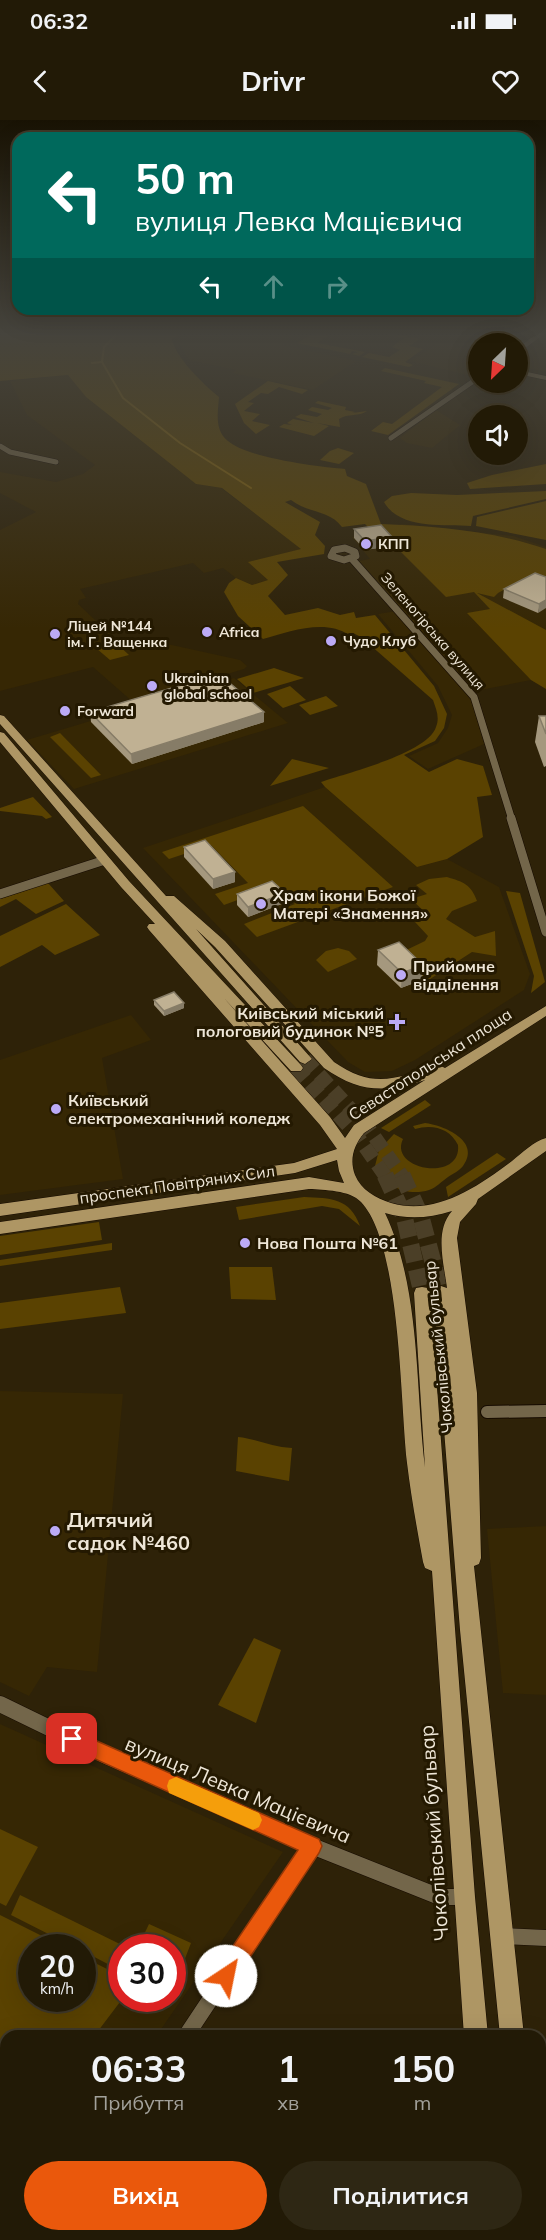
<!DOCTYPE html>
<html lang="uk">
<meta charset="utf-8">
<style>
:root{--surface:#221a06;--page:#2e2714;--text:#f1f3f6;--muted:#a2a19b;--line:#3f3828;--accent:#ea580c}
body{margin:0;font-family:Mulish,sans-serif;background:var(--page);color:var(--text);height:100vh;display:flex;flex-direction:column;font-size:22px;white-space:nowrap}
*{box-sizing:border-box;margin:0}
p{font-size:20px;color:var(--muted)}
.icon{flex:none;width:33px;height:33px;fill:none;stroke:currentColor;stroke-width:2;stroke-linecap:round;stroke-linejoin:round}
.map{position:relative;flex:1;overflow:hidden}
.details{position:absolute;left:0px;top:1910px;width:546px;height:212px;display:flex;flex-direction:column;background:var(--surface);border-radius:18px 18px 0 0;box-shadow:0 6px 24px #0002,0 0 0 2px var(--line)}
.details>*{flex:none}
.guide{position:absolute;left:12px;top:12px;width:522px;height:183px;border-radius:18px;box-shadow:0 6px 24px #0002,0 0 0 2px var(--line);background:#00695c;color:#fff;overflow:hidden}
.needle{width:39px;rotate:205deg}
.fabs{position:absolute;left:468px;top:213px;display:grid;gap:12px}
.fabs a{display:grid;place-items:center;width:60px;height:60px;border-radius:50%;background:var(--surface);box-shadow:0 6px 24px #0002,0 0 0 2px var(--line);font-size:30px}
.speed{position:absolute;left:18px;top:1814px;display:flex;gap:12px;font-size:30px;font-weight:700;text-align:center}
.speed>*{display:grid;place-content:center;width:78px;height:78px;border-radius:50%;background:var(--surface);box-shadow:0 6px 24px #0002,0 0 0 2px var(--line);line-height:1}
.speed small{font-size:15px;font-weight:400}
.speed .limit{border:9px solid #d22;background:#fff;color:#111}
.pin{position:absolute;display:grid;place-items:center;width:51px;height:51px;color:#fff;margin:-26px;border-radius:12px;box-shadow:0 3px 9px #0006}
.me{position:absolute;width:66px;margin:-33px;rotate:34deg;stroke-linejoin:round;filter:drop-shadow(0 0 4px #0008)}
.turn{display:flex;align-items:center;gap:21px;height:126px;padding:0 24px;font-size:27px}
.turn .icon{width:78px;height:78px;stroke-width:2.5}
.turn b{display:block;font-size:42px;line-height:51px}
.lanes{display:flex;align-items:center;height:57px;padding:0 24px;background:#0003;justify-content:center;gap:30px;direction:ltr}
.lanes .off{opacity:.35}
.eta{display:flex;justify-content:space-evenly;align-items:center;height:102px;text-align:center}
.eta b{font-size:36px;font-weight:700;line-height:42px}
.primary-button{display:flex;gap:12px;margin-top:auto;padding:12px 24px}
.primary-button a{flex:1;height:69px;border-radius:36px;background:var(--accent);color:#fff;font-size:24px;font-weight:700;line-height:69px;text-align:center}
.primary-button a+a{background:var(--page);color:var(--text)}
.status{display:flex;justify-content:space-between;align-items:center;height:42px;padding:0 30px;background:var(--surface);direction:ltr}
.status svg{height:16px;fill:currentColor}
header{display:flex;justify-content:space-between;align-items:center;height:78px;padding:0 24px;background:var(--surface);font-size:27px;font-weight:700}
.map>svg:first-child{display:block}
.built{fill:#362704;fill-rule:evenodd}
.green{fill:#5a4201}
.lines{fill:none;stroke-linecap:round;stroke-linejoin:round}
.stream{stroke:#82620e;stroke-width:2}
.primary-tunnel-far1{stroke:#4b3f27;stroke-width:14;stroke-dasharray:14 7;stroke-linecap:butt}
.primary-tunnel{stroke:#4b3f27;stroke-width:17;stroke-dasharray:17 8;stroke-linecap:butt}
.street-far4-casing{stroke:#160b00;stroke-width:6}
.street-far3-casing{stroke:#160b00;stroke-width:8}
.street-far2-casing{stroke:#160b00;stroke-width:10}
.street-far1-casing{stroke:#160b00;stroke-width:14}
.street-casing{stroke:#160b00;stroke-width:17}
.secondary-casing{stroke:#160b00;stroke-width:1}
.primary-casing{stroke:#160b00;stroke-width:1}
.street-far4{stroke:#73664a;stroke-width:5}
.street-far3{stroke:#73664a;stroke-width:7}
.street-far2{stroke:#73664a;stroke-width:9}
.street-far1{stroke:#73664a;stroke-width:12}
.street{stroke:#73664a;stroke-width:16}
.secondary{fill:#917e57;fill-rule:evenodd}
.primary{fill:#ae9664;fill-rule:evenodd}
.wall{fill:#a5987e}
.shaded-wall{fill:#867c67}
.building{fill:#c0b193;stroke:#867c67;stroke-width:1.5}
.route{fill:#ea580c;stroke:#983908;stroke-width:1.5}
.slow{fill:#f59e0b}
.poi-dot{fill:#bcaaf6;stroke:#241901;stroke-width:2}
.labels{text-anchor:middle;stroke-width:6;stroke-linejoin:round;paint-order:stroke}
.far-poi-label{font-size:14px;font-weight:bold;fill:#eee6d7;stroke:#241901;text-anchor:start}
.far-street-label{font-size:14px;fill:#eee6d7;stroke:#241901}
.poi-label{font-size:16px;font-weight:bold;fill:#eee6d7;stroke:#241901;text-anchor:start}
.street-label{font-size:16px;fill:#eee6d7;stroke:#241901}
.near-poi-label{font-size:20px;font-weight:bold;fill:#eee6d7;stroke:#241901;text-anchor:start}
.near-street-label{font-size:20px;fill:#eee6d7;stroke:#241901}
</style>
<div class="status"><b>06:32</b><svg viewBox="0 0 49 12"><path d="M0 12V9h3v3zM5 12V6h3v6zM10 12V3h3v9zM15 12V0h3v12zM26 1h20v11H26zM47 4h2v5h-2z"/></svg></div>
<header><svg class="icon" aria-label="back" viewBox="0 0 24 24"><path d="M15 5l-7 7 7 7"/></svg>Drivr<svg class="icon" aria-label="heart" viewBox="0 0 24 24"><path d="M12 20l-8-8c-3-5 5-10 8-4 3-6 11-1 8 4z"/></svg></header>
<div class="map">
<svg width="546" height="2120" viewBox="0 0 546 2120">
<rect width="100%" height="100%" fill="#2e2208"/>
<g class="built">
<path d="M190 212H299L281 225 356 241 313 270 233 253 236 250 189 240 177 219Z"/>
<path d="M438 223 478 231V251L471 256 411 241Z"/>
<path d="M537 224 545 226 528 239 546 227V252L520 246 523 243 518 242V239Z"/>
<path d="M68 255 86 277 196 364 221 368 302 429 249 442 268 460 252 465 236 458 223 448 204 453 193 443 80 469 86 478 79 480 78 484 126 529 149 520 240 540 247 546 244 549 133 582 93 547 0 571V410L36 392 0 373V352L56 362 83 354 95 345 27 295 10 261Z"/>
<path d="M436 290 460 305 432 328 407 323 400 318Z"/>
<path d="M402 404 513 416 546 427V568L531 560 475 571 359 441 370 439 352 417 375 414Z"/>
<path d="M396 491 471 580 484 624 428 649 409 636 438 623 448 608 452 595 438 566 378 494Z"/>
<path d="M234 558 288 603 74 669 27 620Z"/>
<path d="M325 667 417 747 447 739 499 767 530 854 524 870 415 940 392 951 365 952 348 942 143 728Z"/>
<path d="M131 895 151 920 102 938 123 1059 0 1075V940Z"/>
<path d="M0 1271 123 1274 97 1552 47 1547 29 1576 0 1562Z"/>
<path d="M546 1406V1575L503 1573 487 1409Z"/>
<path d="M0 1604 283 1732 157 1915H29L0 1895ZM32 1827H82V1878H32ZM122 1827H172V1878H122Z"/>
</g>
<g class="green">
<path d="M5 212H184L172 219C175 237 204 265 219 277 218 292 214 310 228 321 247 338 319 347 345 349L347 356 366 364 381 404C436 406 494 411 546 429V460L529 456 498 473 494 477 477 473 546 510V569L531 560 467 493 490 489 474 472 446 477 383 414H375L365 404 342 407C330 390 307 393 291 380L285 382 320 402 315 415 325 426 324 434 277 442 288 455 268 476 285 495 318 488 340 495 354 492 356 498 375 495 434 566 447 594 444 608 435 621 404 635 429 652 457 639 483 646 492 675 477 677 483 717 447 739 417 747 325 667 321 662C347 653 428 633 436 607 440 597 436 589 433 580L361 517 353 513 349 515C325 498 288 512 263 519L238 496 224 472 229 463 236 458 252 465 268 460 248 442 301 429 222 368 196 364 86 277 68 255 0 261V215Z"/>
<path d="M316 212 329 215 317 223 365 232 359 236 352 234 358 232 352 231 350 234 297 223Z"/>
<path d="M390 213 420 219 409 226 423 229 405 242 413 245 409 247 362 237 369 233 389 237 400 230 392 227 404 218 388 215Z"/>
<path d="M385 248 459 264 388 315 371 311 383 302 392 304 442 267 424 263 426 261 381 251Z"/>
<path d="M268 261 308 270 302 274 279 267 268 274 261 273 248 282 254 283 244 291 260 294 252 301 270 305 256 314 244 303 235 284Z"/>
<path d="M318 281 346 287 345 290 355 292 352 293 367 291C359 297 348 293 339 299L340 307 317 303 329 306 314 316 279 307 284 304 292 305 287 303 293 299 314 303 295 297 301 294 317 297 322 294 308 290 312 287 328 290 332 288 315 283Z"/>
<path d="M338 328 354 333 339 344 320 340 330 331Z"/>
<path d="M546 344V364L470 369 467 363 492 355Z"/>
<path d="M546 371V379L473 396 471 406C444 404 400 410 384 382L392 376 411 373 457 375Z"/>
<path d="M546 381V420L476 406 477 397Z"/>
<path d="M115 522 129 535 110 540 96 528Z"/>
<path d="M274 548 304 558 253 573 237 559Z"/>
<path d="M290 566 306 580 283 588 267 574Z"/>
<path d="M326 576 338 586 310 595 299 585Z"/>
<path d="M60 613 101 655 91 658 50 617Z"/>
<path d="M292 639 329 648 270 666Z"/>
<path d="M33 677 52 697 46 699 42 696 0 691V688Z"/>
<path d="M303 686 393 767 257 817 244 804 295 784 276 766 224 785 215 774 248 763 211 725 169 739 162 732Z"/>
<path d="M447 757C463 762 471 764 477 781L452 791 446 799 475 817 495 811 496 836 472 832 427 861 398 834 425 821 428 816 415 802 429 796 411 779 427 774 416 765 429 759Z"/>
<path d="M48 763 64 781 36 794 16 779 0 787V779Z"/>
<path d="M506 771 520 773 545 862 531 873 534 856Z"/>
<path d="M66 784 100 815 55 835 42 825 0 847V816Z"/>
<path d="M338 828 349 831 357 839 328 852 316 840 326 831Z"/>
<path d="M425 980 431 985 389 1012 381 1008Z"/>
<path d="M425 1003C443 1005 482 1021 463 1046 460 1050 453 1054 448 1057 442 1061 436 1068 429 1070 408 1077 383 1066 375 1046L379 1030 394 1014 403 1019C388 1050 462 1063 458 1025 450 1008 432 1004 415 1009L413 1006Z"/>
<path d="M497 1033 506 1039 448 1077 446 1067Z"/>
<path d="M304 1077C331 1078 350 1078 360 1106L339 1089 322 1086 239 1100 236 1087Z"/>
<path d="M99 1102 102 1120 0 1135V1116Z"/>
<path d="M112 1123V1130L0 1146V1140Z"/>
<path d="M229 1147H272L276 1180 231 1179Z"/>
<path d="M120 1167 126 1193 0 1209V1183Z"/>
<path d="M238 1317C257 1319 272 1327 292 1328L289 1361 236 1351Z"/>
<path d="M254 1518 281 1530 256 1603 218 1585Z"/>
<path d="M0 1709 38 1727 6 1786 0 1783Z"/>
<path d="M20 1775 126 1827H122L121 1851 83 1831 82 1827H74L11 1795Z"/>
<path d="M0 1795 64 1827H32V1878H82L83 1837 121 1856 123 1878 95 1915 6 1916V1942L0 1945Z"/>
<path d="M149 1804 191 1823 181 1849 173 1842 172 1827H138Z"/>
<path d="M286 2115H457V2120H284Z"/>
</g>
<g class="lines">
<g class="stream">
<path d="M119 212 104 227 102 242 123 278 180 323 251 368"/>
<path d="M92 243 102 242"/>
</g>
<g class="primary-tunnel-far1">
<path d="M305 939 369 1009 403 1057"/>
<path d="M296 948 358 1017 386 1057"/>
</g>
<g class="primary-tunnel">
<path d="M385 1055 404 1096 422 1173"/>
<path d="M402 1055 421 1097 441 1172"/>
</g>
<g class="street-far4-casing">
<g id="street-far4">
<path d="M391 318 478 258"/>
<path d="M0 326 10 332 56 342"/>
</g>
</g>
<g class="street-far3-casing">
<g id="street-far3">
<path d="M345 428 355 432 356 436 344 440 331 436 334 430Z"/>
<path d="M352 439 474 577 512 700"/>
</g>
</g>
<g class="street-far2-casing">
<g id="street-far2">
<path d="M511 698 546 812"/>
<path d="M0 774 105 740"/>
</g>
</g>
<g class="street-far1-casing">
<path id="street-far1" d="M487 1292 546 1291"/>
</g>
<g class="street-casing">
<g id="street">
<path d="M0 1584 109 1637 312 1726 440 1777H464"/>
<path d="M502 1816 546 1818"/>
<path d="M186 1916 312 1726"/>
<path d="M52 2120 55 2115"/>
</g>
</g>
<g class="secondary-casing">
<g id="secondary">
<path d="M539 212 546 213 518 233V228Z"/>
<path d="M518 250 546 256V260L518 254Z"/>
</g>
</g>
<g class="primary-casing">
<g id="primary">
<path d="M0 595 4 596 166 776H174L225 821 334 942C375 970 395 958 439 945L445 948 546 886V896L364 1013C354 1025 349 1039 355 1055 361 1070 376 1078 391 1083 436 1096 477 1067 512 1041 522 1033 534 1021 546 1018V1031L478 1079 476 1084 460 1102 457 1118 477 1273 481 1438 479 1444 474 1446 524 1916H500L460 1510 433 1172 435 1167 441 1166 447 1168C444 1144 434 1111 452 1091 429 1098 409 1100 385 1093 421 1169 415 1265 425 1347L414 1173 416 1168 422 1167 428 1168 430 1173 475 1777 488 1916H464L432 1451 425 1448 423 1442C417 1409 411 1376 407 1343 400 1282 401 1124 361 1082 350 1070 324 1070 309 1069L0 1114V1102L309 1057 344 1063 339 1051 337 1040 295 1053 0 1096V1084L294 1043 337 1029 320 1005 149 810 147 807 149 804H155L121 767 0 622V612L4 613 129 761 301 945 303 948 301 951H291L223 877 330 997 345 1018 354 1005 425 960C385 973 360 973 324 948L215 827 196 809 312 939 305 944 300 942 0 604Z"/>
<path d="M540 2106 545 2120H519V2115H540Z"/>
<rect x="481" y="2115" width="26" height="5"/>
</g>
</g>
<use href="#street-far4" class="street-far4"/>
<use href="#street-far3" class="street-far3"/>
<use href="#street-far2" class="street-far2"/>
<use href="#street-far1" class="street-far1"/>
<use href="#street" class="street"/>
<use href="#secondary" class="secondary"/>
<use href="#primary" class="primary"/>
</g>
<g class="wall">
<path d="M354 409 392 426 365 430 354 418Z"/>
<path d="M546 457 538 493 503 478 504 469Z"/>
<path d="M90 592 264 602 132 644 91 602Z"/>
<path d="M539 596H546V646L544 647 535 622Z"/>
<path d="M184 727 235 762 213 769 184 737Z"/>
<path d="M237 774 284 783 248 797 237 785Z"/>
<path d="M378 830 423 845 422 860 401 868 377 845Z"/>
<path d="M154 880 184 888 164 896 154 885Z"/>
</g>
<g class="shaded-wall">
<path d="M392 417V426L365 430V421Z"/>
<path d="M546 480V488L538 493 539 484Z"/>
<path d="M264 592V602L132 644 131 634Z"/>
<path d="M235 752V762L213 769V759Z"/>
<path d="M285 773 284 783 248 797V787Z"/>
<path d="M423 845 422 860 401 868 402 853Z"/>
<path d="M184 883V888L164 896V891Z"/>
</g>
<g class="building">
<path d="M381 405 392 417 365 421 354 409Z"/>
<path d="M535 453 546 457V480L539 484 504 469Z"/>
<path d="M219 554 264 592 131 634 90 592Z"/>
<path d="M539 596H546V614Z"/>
<path d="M205 720 235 752 213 759 184 727Z"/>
<path d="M272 761 285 773 248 787 237 774Z"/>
<path d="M399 822 423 845 402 853 378 830Z"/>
<path d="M174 872 184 883 164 891 154 880Z"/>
</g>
<linearGradient id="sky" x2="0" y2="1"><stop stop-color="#191304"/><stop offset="0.42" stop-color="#46443d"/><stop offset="1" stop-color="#46443d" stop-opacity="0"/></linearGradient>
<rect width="546" height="509" fill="url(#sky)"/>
<path class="route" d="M72 1610 319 1719 322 1726 319 1733 233 1863 226 1866 218 1863 215 1856 218 1848 298 1730 66 1626 63 1619 66 1613Z"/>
<path class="slow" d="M176 1657 259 1693 262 1700 259 1707 253 1710 169 1673 167 1666 169 1660Z"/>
<g class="poi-dot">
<circle cx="366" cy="424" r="6"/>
<circle cx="207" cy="512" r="6"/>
<circle cx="55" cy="514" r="6"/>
<circle cx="331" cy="521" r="6"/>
<circle cx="152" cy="566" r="6"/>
<circle cx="65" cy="591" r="6"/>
<circle cx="261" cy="784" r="6"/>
<circle cx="401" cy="855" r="6"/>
<path d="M394 893h6v6h6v6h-6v6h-6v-6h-6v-6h6z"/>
<circle cx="56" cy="989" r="6"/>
<circle cx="245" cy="1123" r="6"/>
<circle cx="55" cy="1411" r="6"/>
</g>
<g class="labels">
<g class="far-poi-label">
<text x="378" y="429">КПП</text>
<text x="67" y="511">Ліцей №144<tspan x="67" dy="16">ім. Г. Ващенка</tspan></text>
<text x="219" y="517">Africa</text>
<text x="343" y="526">Чудо Клуб</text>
<text x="164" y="563">Ukrainian<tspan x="164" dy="16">global school</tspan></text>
<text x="77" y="596">Forward</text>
</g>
<g class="far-street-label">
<text transform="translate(433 511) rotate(49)" y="5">Зеленогірська вулиця</text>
</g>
<g class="poi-label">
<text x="273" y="781">Храм ікони Божої<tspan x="273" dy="18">Матері «Знамення»</tspan></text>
<text x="413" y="852">Прийомне<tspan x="413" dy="18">відділення</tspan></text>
<text x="384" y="899" text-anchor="end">Киівський міський<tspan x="384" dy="18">пологовий будинок №5</tspan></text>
<text x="68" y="986">Київський<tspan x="68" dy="18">електромеханічний коледж</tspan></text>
<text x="257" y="1129">Нова Пошта №61</text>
</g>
<g class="street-label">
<text transform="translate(430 944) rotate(-33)" y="6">Севастопольська площа</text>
<text transform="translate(177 1064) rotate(-8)" y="6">проспект Повітряних Сил</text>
<text transform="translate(438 1227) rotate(-96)" y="6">Чоколівський бульвар</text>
</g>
<g class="near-poi-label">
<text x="67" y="1407">Дитячий<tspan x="67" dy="23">садок №460</tspan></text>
</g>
<g class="near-street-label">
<text transform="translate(238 1670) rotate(23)" y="7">вулиця Левка Мацієвича</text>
<text transform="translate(434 1713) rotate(-94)" y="7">Чоколівський бульвар</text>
</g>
</g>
</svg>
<div class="fabs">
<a><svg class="needle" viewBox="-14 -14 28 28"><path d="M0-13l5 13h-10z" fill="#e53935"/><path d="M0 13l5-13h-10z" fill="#a2a19b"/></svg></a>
<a><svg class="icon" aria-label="sound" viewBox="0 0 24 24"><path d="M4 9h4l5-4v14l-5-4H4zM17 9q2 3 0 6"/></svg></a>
</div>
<div class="speed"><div>20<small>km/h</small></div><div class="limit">30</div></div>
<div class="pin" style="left:72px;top:1619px;background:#d93025"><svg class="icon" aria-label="arrive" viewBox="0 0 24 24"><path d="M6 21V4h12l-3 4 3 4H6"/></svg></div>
<svg class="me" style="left:226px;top:1856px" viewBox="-20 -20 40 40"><circle r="19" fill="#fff"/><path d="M0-13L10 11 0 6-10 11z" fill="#ea580c"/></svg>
<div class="guide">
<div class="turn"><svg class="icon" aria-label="left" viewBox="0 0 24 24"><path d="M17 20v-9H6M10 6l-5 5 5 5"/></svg><div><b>50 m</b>вулиця Левка Мацієвича</div></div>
<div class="lanes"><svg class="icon" aria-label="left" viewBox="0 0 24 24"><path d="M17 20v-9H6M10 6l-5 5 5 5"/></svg><svg class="icon off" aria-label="ahead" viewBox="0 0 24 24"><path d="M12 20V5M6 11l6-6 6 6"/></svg><svg class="icon off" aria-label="right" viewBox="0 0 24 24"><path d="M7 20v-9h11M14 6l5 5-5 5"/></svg></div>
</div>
<section class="details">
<div class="eta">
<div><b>06:33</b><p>Прибуття</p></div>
<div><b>1</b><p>хв</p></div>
<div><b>150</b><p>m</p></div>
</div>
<div class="primary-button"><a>Вихід</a><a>Поділитися</a></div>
</section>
</div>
